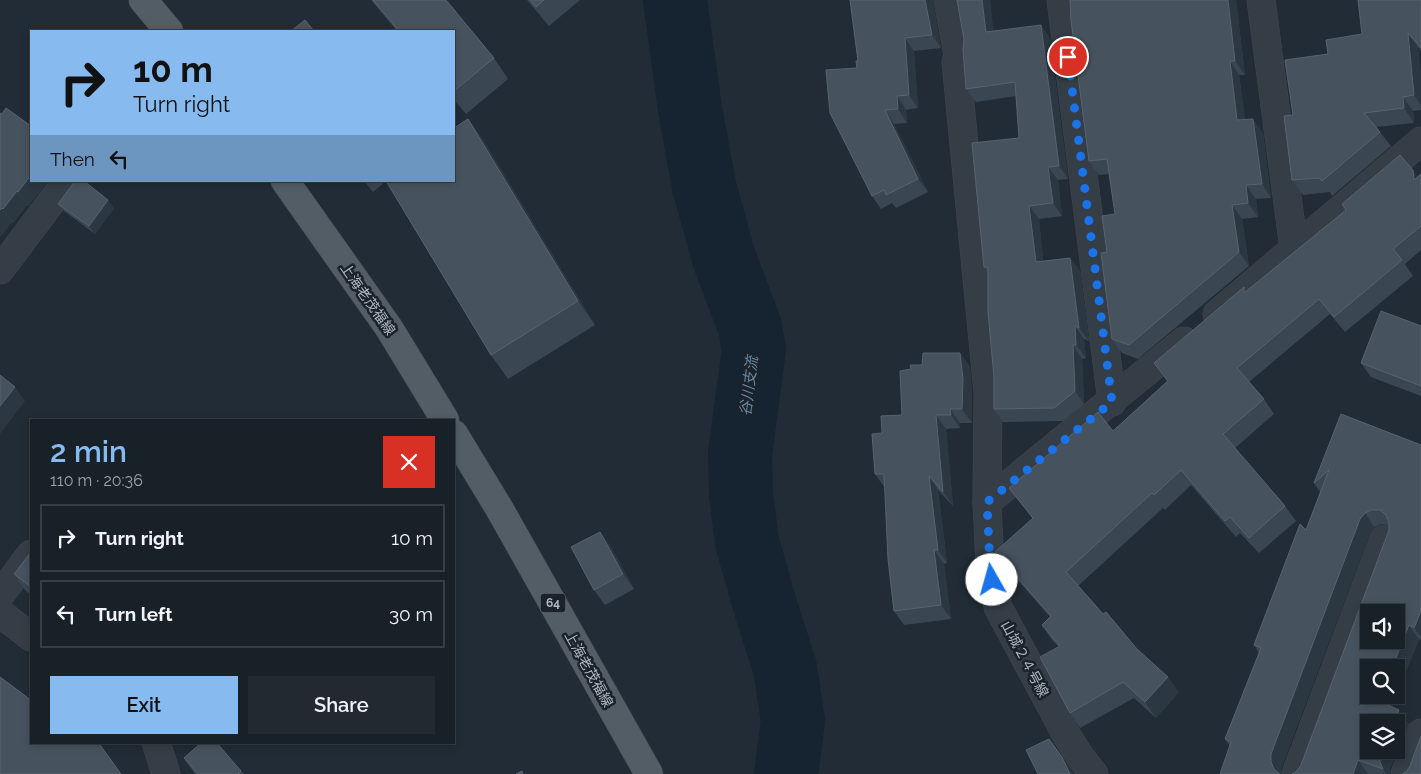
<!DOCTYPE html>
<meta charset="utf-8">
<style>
:root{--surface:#192128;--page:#222930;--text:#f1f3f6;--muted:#9fa3a8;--line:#373e45;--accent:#87bbf0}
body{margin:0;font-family:Raleway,"Noto Sans JP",sans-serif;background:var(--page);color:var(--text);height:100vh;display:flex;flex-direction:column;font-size:19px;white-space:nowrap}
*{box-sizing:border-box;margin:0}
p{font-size:16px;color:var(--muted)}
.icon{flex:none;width:28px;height:28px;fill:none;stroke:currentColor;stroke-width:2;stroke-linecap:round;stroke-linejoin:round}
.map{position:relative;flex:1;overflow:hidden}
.panel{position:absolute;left:30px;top:419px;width:425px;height:325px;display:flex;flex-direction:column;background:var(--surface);border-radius:0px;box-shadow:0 2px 8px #0003,0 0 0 1px var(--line)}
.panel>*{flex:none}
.banner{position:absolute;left:30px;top:30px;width:425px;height:152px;border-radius:0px;box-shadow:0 2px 8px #0003,0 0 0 1px var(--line);background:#87bbf0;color:#111;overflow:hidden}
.fabs{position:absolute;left:1360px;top:604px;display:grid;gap:10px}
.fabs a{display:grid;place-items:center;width:45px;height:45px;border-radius:0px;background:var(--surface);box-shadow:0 2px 8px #0003,0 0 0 1px var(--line);font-size:25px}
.pin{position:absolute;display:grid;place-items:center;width:42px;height:42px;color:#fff;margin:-21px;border:2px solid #fff;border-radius:50%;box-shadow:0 1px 5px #0007}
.me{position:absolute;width:55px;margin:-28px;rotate:353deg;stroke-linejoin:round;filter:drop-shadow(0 0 4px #0008)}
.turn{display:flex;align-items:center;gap:18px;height:105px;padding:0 20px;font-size:22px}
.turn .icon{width:65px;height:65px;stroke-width:2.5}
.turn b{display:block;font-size:35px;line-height:42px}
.then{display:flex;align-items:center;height:48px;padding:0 20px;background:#0003;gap:10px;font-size:19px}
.round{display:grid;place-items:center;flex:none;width:52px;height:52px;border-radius:0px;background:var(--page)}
.summary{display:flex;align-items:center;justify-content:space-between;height:85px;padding:0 20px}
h1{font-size:30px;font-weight:600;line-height:38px;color:var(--accent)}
.button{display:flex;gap:10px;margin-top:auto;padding:10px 20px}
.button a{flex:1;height:58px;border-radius:0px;background:var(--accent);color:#111;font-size:20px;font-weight:600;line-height:58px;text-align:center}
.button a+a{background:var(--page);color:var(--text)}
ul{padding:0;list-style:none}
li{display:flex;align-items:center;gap:15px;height:68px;margin:0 10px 8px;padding:0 10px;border:2px solid var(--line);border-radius:0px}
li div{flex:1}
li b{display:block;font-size:19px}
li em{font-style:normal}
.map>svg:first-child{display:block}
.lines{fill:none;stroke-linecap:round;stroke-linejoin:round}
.river{stroke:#162432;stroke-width:64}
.minor-casing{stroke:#3e4750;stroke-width:29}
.major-casing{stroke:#3e4750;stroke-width:29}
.minor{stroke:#353e46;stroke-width:28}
.major{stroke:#535d66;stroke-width:28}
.wall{fill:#3a4752}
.shaded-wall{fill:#2b3741}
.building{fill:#46535e;stroke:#57636e;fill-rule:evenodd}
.route{stroke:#1a73e8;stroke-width:9;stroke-dasharray:0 16.2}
.labels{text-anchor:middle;stroke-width:5;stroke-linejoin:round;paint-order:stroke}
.shield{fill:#1a232b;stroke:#828c95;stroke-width:1}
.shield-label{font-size:12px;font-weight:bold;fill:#afb9c3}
.street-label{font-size:14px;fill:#afb9c3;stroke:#1a232b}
.water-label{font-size:15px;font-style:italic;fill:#6a87a0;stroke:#1a232b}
</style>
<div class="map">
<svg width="1421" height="774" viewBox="0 0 1421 774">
<rect width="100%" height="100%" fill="#212c36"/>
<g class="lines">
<path class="river" d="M675 0 690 109 704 186 724 258 750 327 754 350 740 453 741 494 747 542 767 612 785 668 793 721 786 774"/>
<g class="minor-casing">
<g id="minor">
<path d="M948 0 958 55 956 62 988 392 987 502 990 567 998 607 1067 736 1081 758 1094 774"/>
<path d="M1061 0 1112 402"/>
<path d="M1261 0 1294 249"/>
<path d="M0 270 67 181"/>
<path d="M1217 314 1421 141"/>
<path d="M987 502 1184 341"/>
<path d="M0 595 31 554"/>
<path d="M0 613 31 637"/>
<path d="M156 742 166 774"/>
<path d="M1296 774 1384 539"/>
<path d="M1405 774 1421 733"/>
</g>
</g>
<g class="major-casing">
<g id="major">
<path d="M143 0 169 31"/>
<path d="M285 181 389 328 445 420"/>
<path d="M454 434 499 508 649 774"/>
</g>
</g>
<use href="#minor" class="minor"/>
<use href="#major" class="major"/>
</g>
<g class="wall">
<path d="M371 0H446L494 58 508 79 466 114 454 100V31H397Z"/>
<path d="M527 0H580L549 26Z"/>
<path d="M850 0H933V3L941 48 914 51 918 108 906 110 907 123 894 124 928 192 896 208 892 203 881 209 872 196 857 68 858 61Z"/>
<path d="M957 0H990L993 31 1050 38 1068 179 1058 180 1062 216 1039 219 1043 261 1070 258 1080 271 1089 341 1084 339 1086 358 1082 359 1084 404 1063 421 1003 422 994 409V377L988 274 984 267 1019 138 1016 96 976 102 966 89 964 39Z"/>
<path d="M1236 0 1245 75H1239L1245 120 1263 133 1271 198 1256 199 1258 217 1242 219 1249 266 1138 359 1122 353 1112 339 1107 252 1115 214 1109 174 1099 175 1089 161Z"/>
<path d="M1421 0V51L1418 47 1421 77V110L1413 111 1414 123 1376 127 1391 146 1332 196 1330 192 1303 195 1292 180 1328 54Z"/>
<path d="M0 113 31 181H48L28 206 27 205 13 223 12 222 0 237Z"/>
<path d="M468 119 485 143 595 325 508 379 491 355 386 181 373 192 364 181H454Z"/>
<path d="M1421 174V250L1405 264 1413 276 1345 332 1330 314 1249 382 1264 399 1274 414 1235 448 1285 506 1296 521 1259 553 1240 533 1236 537 1191 485 1165 510 1163 508 1078 586 1103 614 1179 692 1156 718 1134 698 1080 728 1070 713 1059 647 1052 640 1042 625 1050 617 1006 567 995 552 1033 519 1009 488 1113 431 1167 381 1154 363 1246 291 1346 210 1342 204 1418 177Z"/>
<path d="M58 204 114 208 95 234 64 211Z"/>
<path d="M1421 326V396L1371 377 1361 363Z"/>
<path d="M960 353 970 367 972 393V423H960V428L946 429 953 506 938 490 947 563 944 564 951 619 904 625 894 611 885 488 875 474 882 433 902 415 911 369Z"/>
<path d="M1341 414 1421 445V640L1419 639 1392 707 1409 724 1390 768V774H1292L1296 772 1301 765 1389 530V525L1381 524 1374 527 1370 533 1281 769 1230 746 1225 739 1259 653 1254 645 1306 530 1320 492 1314 483Z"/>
<path d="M600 532 611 547 634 589 605 605 594 590Z"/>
<path d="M31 552V595L26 591 14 574Z"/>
<path d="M184 758 241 771 244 774H195Z"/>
</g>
<g class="shaded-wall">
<path d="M925 0H933V3L941 48 932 35Z"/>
<path d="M982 0H990L995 45 986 32Z"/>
<path d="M1228 0H1236L1245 75 1235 61Z"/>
<path d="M1041 25 1050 38 1068 179 1059 166Z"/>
<path d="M1408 33 1418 47 1421 77V105L1414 95Z"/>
<path d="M905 38 914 51 918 108 909 95Z"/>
<path d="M1230 61 1239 75 1247 134 1237 120Z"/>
<path d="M897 96 906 110 907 123 898 109Z"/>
<path d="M1403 97 1413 111 1414 123 1404 108Z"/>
<path d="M885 110 894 124 928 192 918 179Z"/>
<path d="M468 119 485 143 595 325 578 301Z"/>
<path d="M1253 119 1263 133 1271 198 1262 184Z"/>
<path d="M1048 167 1058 180 1062 216 1053 203Z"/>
<path d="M1413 170 1421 182 1414 180Z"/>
<path d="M31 175V181H48L28 206 18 192Z"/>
<path d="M1246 185 1256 199 1258 217 1248 203Z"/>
<path d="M17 191 27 205 13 223 3 209Z"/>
<path d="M108 200 114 208 95 234 89 226Z"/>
<path d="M1232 205 1242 219 1249 266 1239 252Z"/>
<path d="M1029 206 1039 219 1045 276 1036 262Z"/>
<path d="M2 208 12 222 0 237V210Z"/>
<path d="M1070 258 1080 271 1089 341 1079 328Z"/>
<path d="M1075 326 1084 339 1086 358 1076 345Z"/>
<path d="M1073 345 1082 359 1084 404 1075 391Z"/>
<path d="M960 353 970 367 972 393V423L962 409Z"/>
<path d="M15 387 25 401 0 434V406Z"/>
<path d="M950 409 960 423V428L951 415Z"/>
<path d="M936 415 946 429 953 506 943 492Z"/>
<path d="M929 476 938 490 947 563 938 550Z"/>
<path d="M1365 513 1374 527 1370 533 1281 769V774L1274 769 1271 762V754L1360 519Z"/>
<path d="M600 532 611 547 634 589 623 574Z"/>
<path d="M934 550 944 564 951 619 941 605Z"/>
<path d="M1421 611V637L1414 628Z"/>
<path d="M1409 625 1419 639 1389 715 1379 701 1381 695H1396V668H1392Z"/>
<path d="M1168 677 1179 692 1156 718 1145 702Z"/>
<path d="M1399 710 1409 724 1390 768V774H1386L1383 769 1380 762 1381 754 1382 750H1396V722H1394Z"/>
<path d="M1062 757 1074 774H1070Z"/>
<path d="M1358 760 1368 774H1353Z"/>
</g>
<g class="building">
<path d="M373 0H446L494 58 454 91V31H399Z"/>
<path d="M530 0H544L536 7Z"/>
<path d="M850 0H925L932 35 905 38 909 95 897 96 898 109 885 110 918 179 886 195 884 190 872 196 830 113 826 70 857 68 856 61H858Z"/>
<path d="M957 0H982L986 32 1041 25 1059 166 1048 167 1053 203 1029 206 1036 262 1070 258 1079 328 1075 326 1076 345H1073L1075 391 1054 408 994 409V377L988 312V267H984L972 143 1019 138 1015 82 966 89 963 50 964 39Z"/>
<path d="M1070 0H1228L1235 61H1230L1237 120 1253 119 1262 184 1246 185 1248 203 1232 205 1239 252 1129 345 1112 339 1101 253 1107 252 1102 216 1115 214 1107 159 1089 161 1071 20Z"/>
<path d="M1358 0H1421V48L1408 33 1414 95 1403 97 1404 108 1364 113 1380 132 1322 181 1319 178 1292 180 1284 116 1293 115 1285 60 1328 54 1326 40 1362 34Z"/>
<path d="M305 20 314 31H291Z"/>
<path d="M6 108 31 126V175L18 192 17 191 3 209 2 208 0 210V113L2 114Z"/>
<path d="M468 119 578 301 491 355 386 181H454V128Z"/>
<path d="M1400 155 1413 170 1414 180 1421 174V226L1393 249 1402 260 1334 317 1319 299 1237 368 1264 399 1223 434 1285 506 1249 538 1230 517 1225 521 1181 470 1154 495 1152 493 1066 572 1103 614 1106 612 1137 649 1168 677 1145 702 1123 682 1070 713 1040 657 1060 646 1042 625 1051 616 995 552 1033 518 1009 488 1098 412 1113 431 1168 381 1154 363 1244 287V293L1346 210 1342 204Z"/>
<path d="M75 181H84L108 200 89 226 58 204Z"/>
<path d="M1381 311 1421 326V386L1361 363Z"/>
<path d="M923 353H960L963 379 962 409H950L951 415H936L943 492 929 476 938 550H934L941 605 894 611 888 559 884 474H875L872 434 882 433 881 416 902 415 900 371 911 369 910 365H922Z"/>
<path d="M0 375 15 387 0 406Z"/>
<path d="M1341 414 1421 445V611L1414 628 1409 625 1392 668H1369V695H1381L1379 701 1399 710 1394 722H1369V750H1382L1381 754 1380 762 1383 769 1358 760 1353 774H1292L1296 772 1301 765 1389 530V522L1386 515 1380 510H1371L1365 513 1360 519 1271 754V762L1274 769 1280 774H1220L1231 742 1225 739 1261 648 1254 645 1300 524 1306 530 1329 470 1314 483ZM1369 612H1396V640H1369Z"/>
<path d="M600 532 623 574 594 590 571 547Z"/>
<path d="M31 552V587L14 574Z"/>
<path d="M0 677 31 700V742H98L121 774H0Z"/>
<path d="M1421 736V774H1402L1406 772 1410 766Z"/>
<path d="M1049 739 1062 757 1070 774H1038L1026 750Z"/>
<path d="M202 742H216L241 771 238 774H198L184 758Z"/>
<path d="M522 771 523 774H516Z"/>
</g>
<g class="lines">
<path class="route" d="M992 580 990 567 987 502 1112 402 1068 57"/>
</g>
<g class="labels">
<rect class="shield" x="540.5" y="593.5" width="25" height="19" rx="4"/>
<g class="shield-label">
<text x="553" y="607">64</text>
</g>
<g class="street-label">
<text transform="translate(368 299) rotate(55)" y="5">上海老茂福線</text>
<text transform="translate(1025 659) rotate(62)" y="5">山城２４号線</text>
<text transform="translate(589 669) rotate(61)" y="5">上海老茂福線</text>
</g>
<g class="water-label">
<text transform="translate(749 386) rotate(-83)" y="5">谷川支流</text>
</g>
</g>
</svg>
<div class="fabs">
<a><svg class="icon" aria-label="sound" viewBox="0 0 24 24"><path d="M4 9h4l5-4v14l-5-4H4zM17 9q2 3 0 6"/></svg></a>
<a><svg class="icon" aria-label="search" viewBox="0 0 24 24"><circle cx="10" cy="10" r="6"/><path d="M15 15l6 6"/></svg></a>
<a><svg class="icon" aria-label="layers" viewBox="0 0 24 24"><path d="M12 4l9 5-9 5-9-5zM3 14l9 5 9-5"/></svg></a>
</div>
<div class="pin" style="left:1068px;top:57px;background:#d93025"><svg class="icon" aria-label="arrive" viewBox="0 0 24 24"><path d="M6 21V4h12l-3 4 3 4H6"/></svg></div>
<svg class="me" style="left:992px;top:580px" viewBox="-20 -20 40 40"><circle r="19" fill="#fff"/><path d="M0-13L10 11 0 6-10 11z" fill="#1a73e8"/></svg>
<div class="banner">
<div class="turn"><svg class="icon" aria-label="right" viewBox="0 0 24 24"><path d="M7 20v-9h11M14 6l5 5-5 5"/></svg><div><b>10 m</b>Turn right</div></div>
<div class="then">Then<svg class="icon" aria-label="left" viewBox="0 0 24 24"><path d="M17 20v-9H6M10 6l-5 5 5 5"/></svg></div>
</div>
<section class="panel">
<div class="summary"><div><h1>2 min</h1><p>110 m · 20:36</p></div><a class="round" style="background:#d93025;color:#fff"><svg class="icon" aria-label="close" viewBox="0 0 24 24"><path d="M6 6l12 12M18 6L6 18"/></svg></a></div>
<ul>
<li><svg class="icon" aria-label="right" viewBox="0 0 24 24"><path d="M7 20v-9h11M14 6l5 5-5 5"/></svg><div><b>Turn right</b></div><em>10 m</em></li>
<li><svg class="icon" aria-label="left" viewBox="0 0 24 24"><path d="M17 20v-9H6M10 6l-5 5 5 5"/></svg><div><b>Turn left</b></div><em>30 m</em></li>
</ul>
<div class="button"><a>Exit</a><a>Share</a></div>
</section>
</div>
